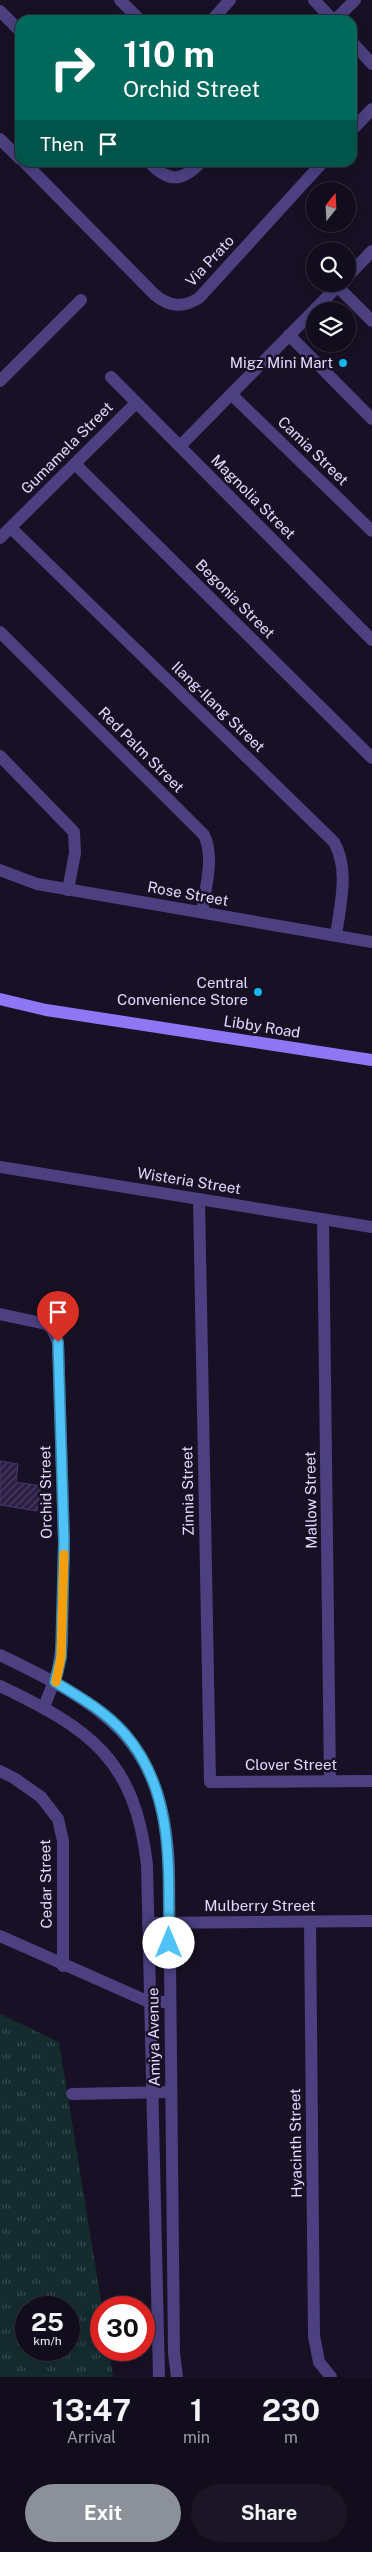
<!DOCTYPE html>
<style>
:root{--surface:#120d1c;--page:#1b1625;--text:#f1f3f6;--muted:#9c9ca3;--line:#312d3b;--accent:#8c9099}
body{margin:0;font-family:"Public Sans",sans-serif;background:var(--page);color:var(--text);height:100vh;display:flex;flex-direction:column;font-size:19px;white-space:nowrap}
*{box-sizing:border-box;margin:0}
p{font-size:16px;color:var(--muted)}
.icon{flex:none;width:28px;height:28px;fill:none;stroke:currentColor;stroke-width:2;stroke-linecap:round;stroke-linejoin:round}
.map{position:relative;height:2377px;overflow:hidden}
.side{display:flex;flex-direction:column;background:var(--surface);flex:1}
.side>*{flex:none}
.banner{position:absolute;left:15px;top:15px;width:342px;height:152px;border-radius:15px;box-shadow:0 2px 12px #0003,0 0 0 1px var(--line);background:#00695c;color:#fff;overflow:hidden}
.needle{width:32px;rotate:18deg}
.fabs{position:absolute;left:306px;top:182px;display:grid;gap:10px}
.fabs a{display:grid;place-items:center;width:50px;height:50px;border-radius:50%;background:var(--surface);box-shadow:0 2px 12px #0003,0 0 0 1px var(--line);font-size:25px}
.speed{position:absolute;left:15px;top:2296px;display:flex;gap:10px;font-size:25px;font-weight:700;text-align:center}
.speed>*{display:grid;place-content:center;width:65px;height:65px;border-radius:50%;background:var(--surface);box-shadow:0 2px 12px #0003,0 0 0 1px var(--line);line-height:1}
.speed small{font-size:12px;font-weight:400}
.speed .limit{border:8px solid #d22;background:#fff;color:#111}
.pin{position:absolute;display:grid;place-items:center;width:42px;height:42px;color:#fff;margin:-51px -21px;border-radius:50% 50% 50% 0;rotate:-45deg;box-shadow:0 0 5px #0007}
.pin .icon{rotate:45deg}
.me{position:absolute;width:55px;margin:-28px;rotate:0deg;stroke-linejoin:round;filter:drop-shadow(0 0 4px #0008)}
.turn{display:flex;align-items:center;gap:18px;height:105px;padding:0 25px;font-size:22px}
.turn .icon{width:65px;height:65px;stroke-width:2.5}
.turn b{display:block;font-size:35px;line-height:42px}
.then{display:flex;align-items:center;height:48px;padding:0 25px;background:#0003;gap:10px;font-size:19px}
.eta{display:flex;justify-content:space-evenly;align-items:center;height:85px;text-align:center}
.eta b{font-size:30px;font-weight:700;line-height:35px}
.action{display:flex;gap:10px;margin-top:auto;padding:10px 25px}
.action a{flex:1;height:58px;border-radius:30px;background:var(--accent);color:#fff;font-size:20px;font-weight:700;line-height:58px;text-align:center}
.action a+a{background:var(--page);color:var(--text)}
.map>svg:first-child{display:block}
.grass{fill:url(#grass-tufts);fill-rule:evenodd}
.building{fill:url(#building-hatch);stroke:#48336f}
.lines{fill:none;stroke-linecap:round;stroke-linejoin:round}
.street{stroke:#4c4081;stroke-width:12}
.secondary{stroke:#8d77f4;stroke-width:12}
.route-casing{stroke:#337fa1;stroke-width:12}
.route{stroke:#4fc3f7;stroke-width:9}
.slow{stroke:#f59e0b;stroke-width:9}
.poi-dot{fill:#14b7ec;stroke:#181125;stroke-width:2}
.labels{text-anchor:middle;stroke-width:5;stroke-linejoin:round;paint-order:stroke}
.street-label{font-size:15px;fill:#e2d9fc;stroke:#181125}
.poi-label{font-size:15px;fill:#e2d9fc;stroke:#181125;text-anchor:end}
</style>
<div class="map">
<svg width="372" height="2377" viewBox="0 0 372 2377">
<defs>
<pattern id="grass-tufts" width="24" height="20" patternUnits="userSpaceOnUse" patternTransform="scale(1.25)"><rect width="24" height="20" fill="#152c2f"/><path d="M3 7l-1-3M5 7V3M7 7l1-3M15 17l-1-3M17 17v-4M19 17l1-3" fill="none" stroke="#374a4e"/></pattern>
<pattern id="building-hatch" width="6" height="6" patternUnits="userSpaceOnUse" patternTransform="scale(1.25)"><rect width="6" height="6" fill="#2c1f45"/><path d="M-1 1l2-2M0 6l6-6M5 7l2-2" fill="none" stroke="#4a3f61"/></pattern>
</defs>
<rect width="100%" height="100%" fill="#181125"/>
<path class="grass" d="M0 2014 59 2042 102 2307 101 2350H109L113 2377H0ZM26 2308H69V2350H26Z"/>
<path class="building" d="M0 1461 18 1464 16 1482 41 1486 37 1511 0 1505Z"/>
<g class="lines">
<g class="street">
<path d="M120 0 140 20"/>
<path d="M314 0 333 20"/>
<path d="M0 11 20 31"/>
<path d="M212 20 230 0"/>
<path d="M335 20 355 0"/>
<path d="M352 42 372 64"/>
<path d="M352 130 372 109"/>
<path d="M0 139 20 159"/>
<path d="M24 162 155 295C170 307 183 308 199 298L323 162"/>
<path d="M149 162C168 182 181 183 201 162"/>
<path d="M348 276 372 251"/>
<path d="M337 286 372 321"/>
<path d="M289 335 372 419"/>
<path d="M111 377 372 640"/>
<path d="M0 381 81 300"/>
<path d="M231 394 372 531"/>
<path d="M180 446 340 284"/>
<path d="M75 464 372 758"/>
<path d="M11 528 334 842C350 871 340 904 336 936"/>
<path d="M0 538 136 403"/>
<path d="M0 632 204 835C215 858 205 888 202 912"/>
<path d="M0 756 74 832 75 853 68 890"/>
<path d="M0 870 37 884 372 942"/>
<path d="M0 1167 372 1227"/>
<path d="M199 1199 210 1782 372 1781"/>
<path d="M323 1219 330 1781"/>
<path d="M0 1314 46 1324 52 1329 58 1342 64 1542 62 1642 58 1671 44 1707"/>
<path d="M52 1329 64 1319"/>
<path d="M0 1655C104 1705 162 1738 169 1864L174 2353 177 2377"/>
<path d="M0 1686C90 1729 135 1759 147 1865L159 2377"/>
<path d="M0 1771 14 1778 41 1797 58 1819 63 1841V1966"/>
<path d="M310 1922 314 2336 319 2362 331 2377"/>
<path d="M148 1923 372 1921"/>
<path d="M0 1936 149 2002H169"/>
<path d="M72 2094 171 2092"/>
</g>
<path class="secondary" d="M0 999 46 1010 372 1060"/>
</g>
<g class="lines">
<g class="route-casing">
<path id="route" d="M58 1342 64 1542 61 1657 55 1682C80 1697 106 1712 125 1734 176 1793 168 1872 169 1943"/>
</g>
<use href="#route" class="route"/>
<path class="slow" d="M56 1682 61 1657 64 1554"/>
</g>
<g class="poi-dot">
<circle cx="343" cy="363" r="5"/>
<circle cx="258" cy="992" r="5"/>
</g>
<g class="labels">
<g class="street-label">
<text transform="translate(210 261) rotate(-47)" y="5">Via Prato</text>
<text transform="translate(67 448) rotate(-45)" y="5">Gumamela Street</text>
<text transform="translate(313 451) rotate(44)" y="5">Camia Street</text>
<text transform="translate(253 497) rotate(45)" y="5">Magnolia Street</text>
<text transform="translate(235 599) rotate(45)" y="5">Begonia Street</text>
<text transform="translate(218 707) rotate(44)" y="5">Ilang-Ilang Street</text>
<text transform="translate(141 750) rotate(45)" y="5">Red Palm Street</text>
<text transform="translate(188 894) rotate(10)" y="5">Rose Street</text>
<text transform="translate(262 1027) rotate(9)" y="5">Libby Road</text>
<text transform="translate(189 1181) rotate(9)" y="5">Wisteria Street</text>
<text transform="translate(188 1491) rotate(-91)" y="5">Zinnia Street</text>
<text transform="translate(46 1492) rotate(-91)" y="5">Orchid Street</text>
<text transform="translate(311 1500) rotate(-91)" y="5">Mallow Street</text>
<text x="291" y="1770">Clover Street</text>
<text transform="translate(46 1884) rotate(-91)" y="5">Cedar Street</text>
<text x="260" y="1911">Mulberry Street</text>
<text transform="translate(154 2037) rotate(-91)" y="5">Amiya Avenue</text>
<text transform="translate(296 2143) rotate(-91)" y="5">Hyacinth Street</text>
</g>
<g class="poi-label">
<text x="333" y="368">Migz Mini Mart</text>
<text x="248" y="988">Central<tspan x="248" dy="17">Convenience Store</tspan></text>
</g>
</g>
</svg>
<div class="fabs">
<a><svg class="needle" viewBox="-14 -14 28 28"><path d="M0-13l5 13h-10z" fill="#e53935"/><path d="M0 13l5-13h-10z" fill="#9c9ca3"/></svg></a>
<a><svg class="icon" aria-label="search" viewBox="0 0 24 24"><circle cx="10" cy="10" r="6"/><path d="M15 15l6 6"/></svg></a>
<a><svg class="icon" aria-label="layers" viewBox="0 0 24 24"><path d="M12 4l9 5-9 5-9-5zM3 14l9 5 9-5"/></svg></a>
</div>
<div class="speed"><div>25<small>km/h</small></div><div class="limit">30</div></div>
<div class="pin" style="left:58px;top:1342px;background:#d93025"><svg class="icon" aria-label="arrive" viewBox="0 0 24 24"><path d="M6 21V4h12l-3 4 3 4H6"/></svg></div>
<svg class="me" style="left:169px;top:1943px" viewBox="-20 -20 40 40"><circle r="19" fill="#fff"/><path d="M0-13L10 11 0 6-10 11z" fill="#4fc3f7"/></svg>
<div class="banner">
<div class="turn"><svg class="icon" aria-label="right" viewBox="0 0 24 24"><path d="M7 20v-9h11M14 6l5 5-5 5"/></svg><div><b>110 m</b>Orchid Street</div></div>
<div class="then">Then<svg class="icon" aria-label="arrive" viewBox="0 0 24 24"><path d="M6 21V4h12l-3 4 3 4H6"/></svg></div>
</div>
</div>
<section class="side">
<div class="eta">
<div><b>13:47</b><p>Arrival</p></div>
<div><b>1</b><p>min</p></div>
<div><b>230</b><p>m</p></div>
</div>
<div class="action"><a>Exit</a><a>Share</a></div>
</section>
